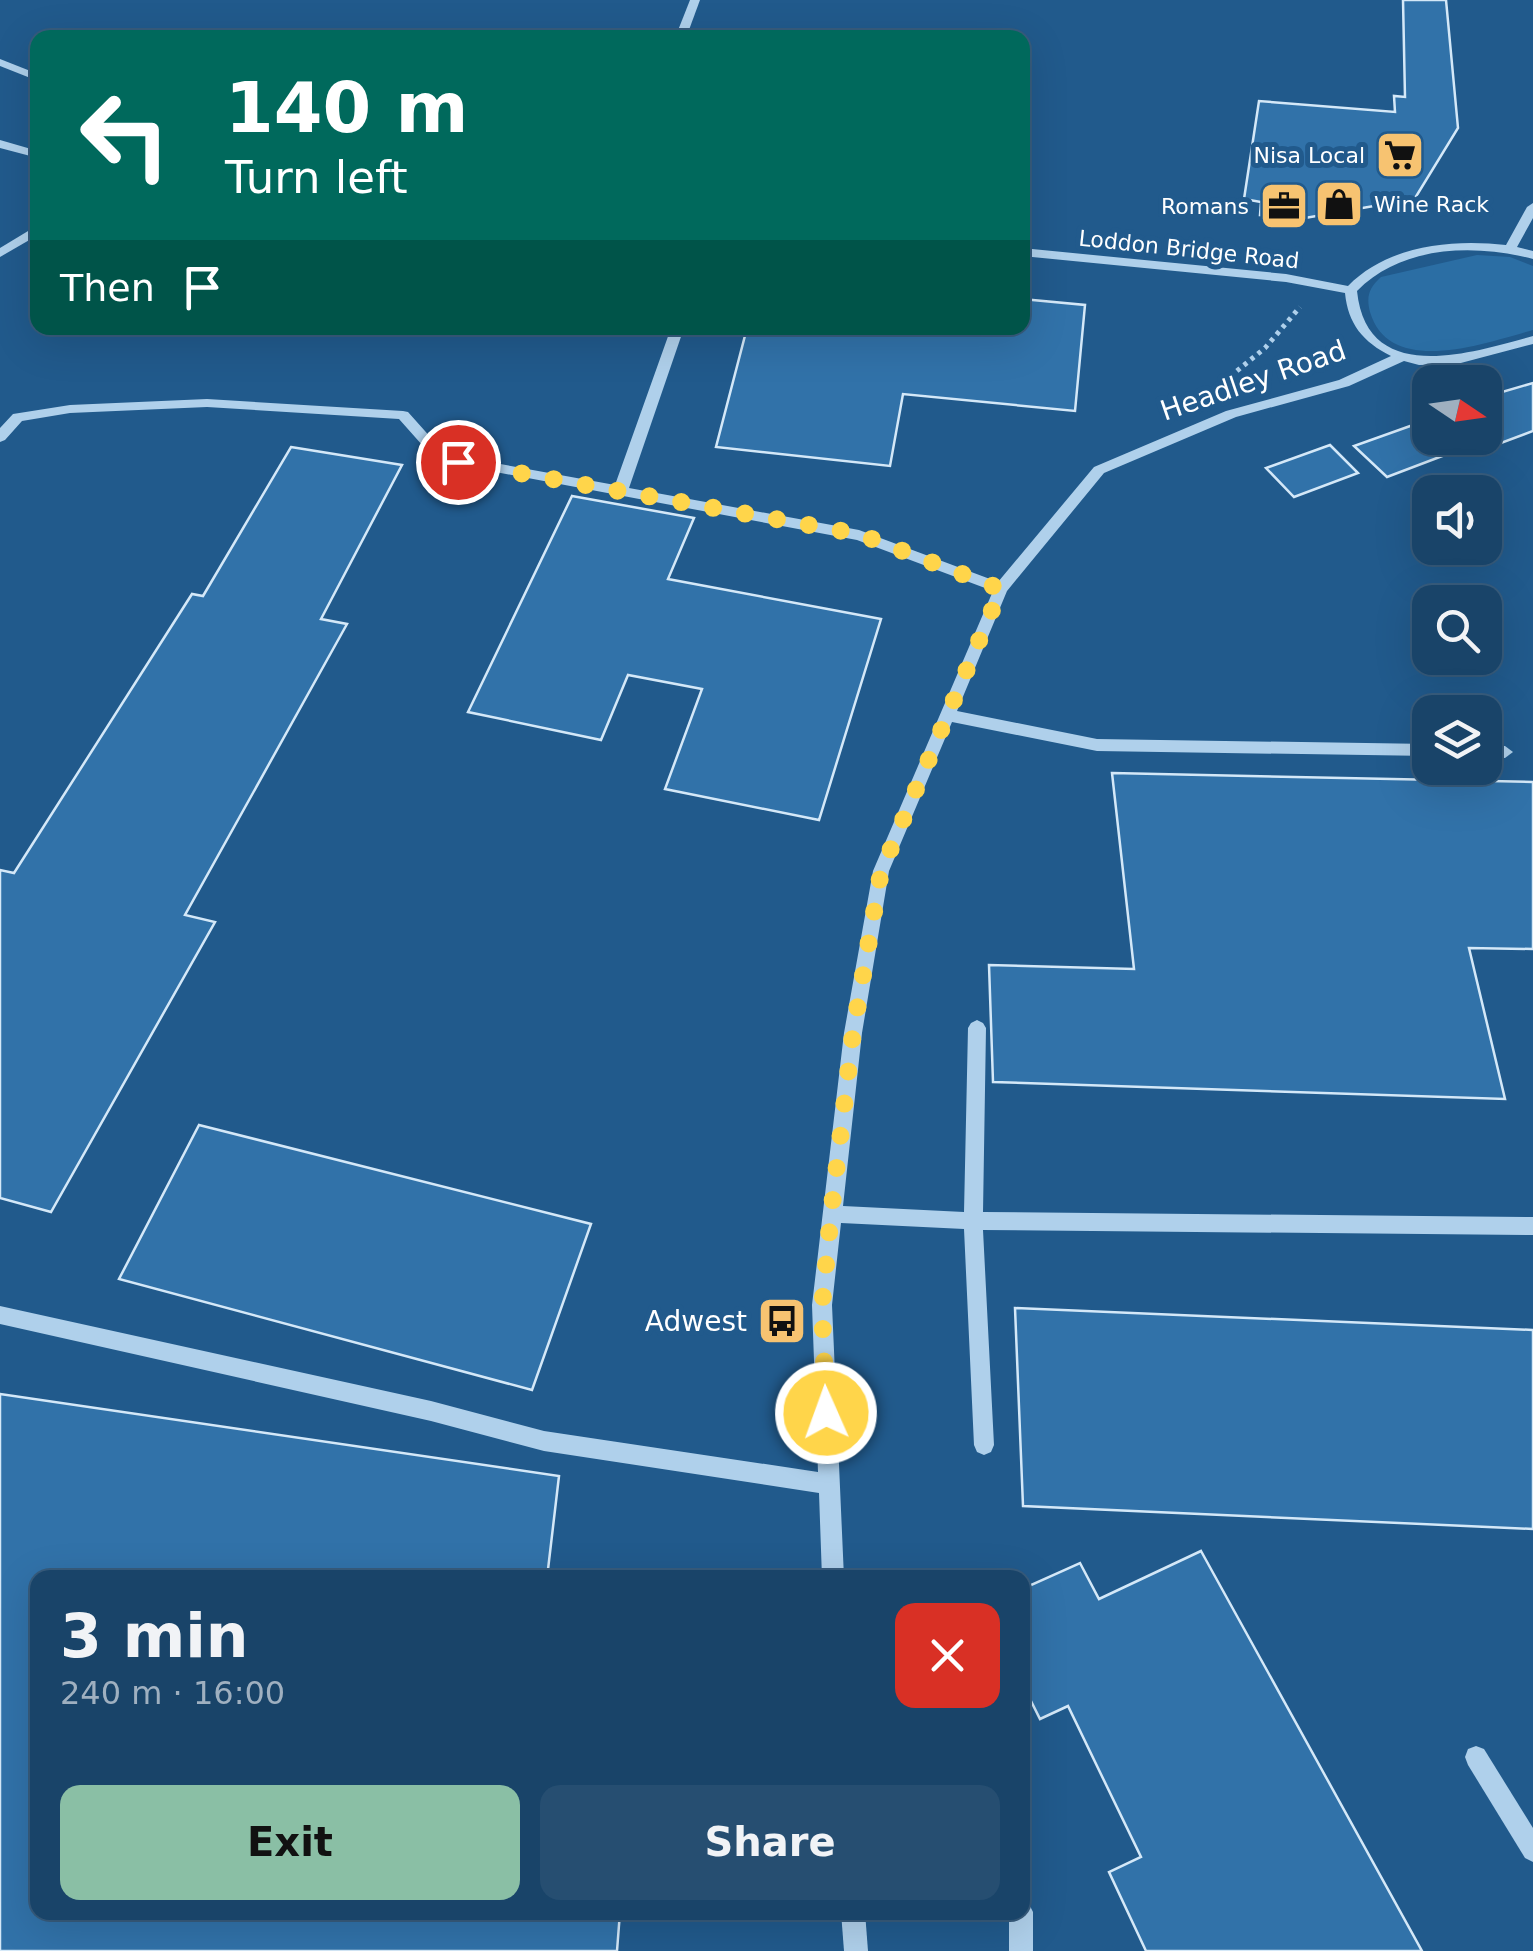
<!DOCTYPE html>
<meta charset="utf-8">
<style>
:root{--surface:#194469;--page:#264e71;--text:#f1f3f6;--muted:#9fb0c0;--line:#375c7d;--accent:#8abfa5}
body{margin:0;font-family:"DejaVu Sans",sans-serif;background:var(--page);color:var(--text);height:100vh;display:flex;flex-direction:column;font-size:38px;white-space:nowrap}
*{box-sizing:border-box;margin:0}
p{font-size:32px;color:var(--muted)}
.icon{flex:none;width:55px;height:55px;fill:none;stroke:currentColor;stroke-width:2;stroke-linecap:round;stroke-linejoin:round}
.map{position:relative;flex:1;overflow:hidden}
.details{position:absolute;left:30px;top:1570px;width:1000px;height:350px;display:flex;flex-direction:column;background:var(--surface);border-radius:20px;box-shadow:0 10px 40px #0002,0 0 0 2px var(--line)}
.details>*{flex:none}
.banner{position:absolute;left:30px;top:30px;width:1000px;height:305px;border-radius:20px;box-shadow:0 10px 40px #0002,0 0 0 2px var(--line);background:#00695c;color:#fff;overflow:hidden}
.needle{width:65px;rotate:103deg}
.tools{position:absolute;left:1412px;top:365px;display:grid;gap:20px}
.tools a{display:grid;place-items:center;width:90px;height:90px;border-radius:20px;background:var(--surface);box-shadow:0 10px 40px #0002,0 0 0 2px var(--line);font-size:50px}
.pin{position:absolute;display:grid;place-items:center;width:85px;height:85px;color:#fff;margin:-42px;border:5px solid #fff;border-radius:50%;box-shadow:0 2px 10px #0007}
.me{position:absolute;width:110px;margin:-55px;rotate:358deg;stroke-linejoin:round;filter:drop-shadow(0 0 8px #0008)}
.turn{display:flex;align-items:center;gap:35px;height:210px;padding:0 30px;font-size:45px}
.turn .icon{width:130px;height:130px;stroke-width:2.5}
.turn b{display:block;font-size:70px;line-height:85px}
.then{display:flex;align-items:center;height:95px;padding:0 30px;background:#0003;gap:20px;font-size:38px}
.round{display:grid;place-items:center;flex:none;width:105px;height:105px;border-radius:20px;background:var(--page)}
.head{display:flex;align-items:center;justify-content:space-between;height:170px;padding:0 30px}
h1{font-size:60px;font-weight:600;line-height:75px}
.button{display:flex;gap:20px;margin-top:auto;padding:20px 30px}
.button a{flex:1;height:115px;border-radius:20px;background:var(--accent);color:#111;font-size:40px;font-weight:600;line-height:115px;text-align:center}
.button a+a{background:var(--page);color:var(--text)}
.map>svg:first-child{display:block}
.green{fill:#2b6ea4}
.building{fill:#3172a9;stroke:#d4e8f8;stroke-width:2.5}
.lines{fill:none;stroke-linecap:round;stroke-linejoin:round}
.path{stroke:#afd0eb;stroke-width:5;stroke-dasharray:4 5;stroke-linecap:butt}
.minor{fill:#afd0eb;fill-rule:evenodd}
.route{stroke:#ffd54a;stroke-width:18;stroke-dasharray:0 32.4}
.labels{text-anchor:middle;stroke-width:10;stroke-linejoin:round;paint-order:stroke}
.far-poi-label{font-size:22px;fill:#fff;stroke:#215a8c;text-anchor:end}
.far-street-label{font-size:22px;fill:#fff;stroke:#215a8c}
.street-label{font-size:28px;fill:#fff;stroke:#215a8c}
.poi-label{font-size:28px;fill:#fff;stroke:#215a8c;text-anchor:end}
</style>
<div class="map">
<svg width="1533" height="1951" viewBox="0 0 1533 1951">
<rect width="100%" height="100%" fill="#215a8c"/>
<path class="green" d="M1477 255 1510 257 1533 266V330C1487 342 1390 379 1370 312 1366 296 1369 288 1381 277Z"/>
<g class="building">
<path d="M1403 0H1446L1458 128 1409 208 1391 203 1305 218 1260 215 1261 202 1244 199 1259 101 1395 112 1394 96 1405 97Z"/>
<path d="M1022 299 1085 305 1075 411 903 394 890 466 716 447 747 328H1022Z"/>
<path d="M1533 383V431L1485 449V397Z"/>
<path d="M1413 425 1445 455 1387 477 1354 446Z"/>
<path d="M1330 445 1358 473 1294 497 1266 468Z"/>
<path d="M291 447 402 465 321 619 347 624 185 915 215 922 51 1212 0 1198V870L14 873 192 594 203 596Z"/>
<path d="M572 496 694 518 668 579 881 619 819 820 665 789 702 689 628 675 601 740 468 712Z"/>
<path d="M1112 773 1533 782V949L1469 948 1505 1099 993 1082 989 965 1134 969Z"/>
<path d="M199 1125 591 1224 532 1390 119 1279Z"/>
<path d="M1015 1308 1533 1330V1529L1023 1506Z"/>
<path d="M0 1394 559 1476 547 1578H38V1912H620L617 1951H0Z"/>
<path d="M1201 1551 1422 1951H1146L1109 1872 1141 1857 1068 1706 1040 1719 1022 1683V1589L1080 1563 1099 1599Z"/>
</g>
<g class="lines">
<path class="path" d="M1216 388 1265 348 1300 307"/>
<g class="minor">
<path d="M690 0H700L686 38H675Z"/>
<path d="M0 59 38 74V81L0 66Z"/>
<path d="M0 140 38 151V158L0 148Z"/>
<path d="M1533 203V218L1517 247 1533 251V259C1475 244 1402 245 1357 291 1367 388 1473 352 1533 336V344L1457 364 1419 365 1404 361 1349 386 1236 417 1104 473 1007 591 957 711 1097 739 1430 744V756L1097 751 952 722 889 871 862 1033 843 1206 964 1212 968 1028 971 1023 977 1020 983 1023 986 1028 983 1212 1533 1217V1235L983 1230 994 1445 991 1452 984 1455 977 1452 974 1445 964 1229 841 1223 832 1305 844 1578H822L819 1493 544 1451 431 1421 0 1324V1306L431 1401 544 1431 818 1472 812 1305 844 1033 873 871 993 591 857 540 453 464 423 446 399 419 207 407 70 413 22 421 5 440 0 442V428L13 414 70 405 207 399 403 411 408 412 433 440 462 457 615 485 671 328H684L629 488 859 530 998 582 1094 467 1226 411 1339 380 1391 356C1363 342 1348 324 1345 293L1286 282 1022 256V248L1286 274 1348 286C1388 245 1452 239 1506 245L1527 207Z"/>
<path d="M38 225V235L0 257V248Z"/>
<path d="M1485 745 1505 746 1513 752 1505 758 1485 757Z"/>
<path d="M1476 1746 1484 1749 1533 1828V1862L1525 1858 1468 1765 1465 1757 1468 1749Z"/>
<path d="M1022 1901 1029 1904 1033 1912V1951H1009V1912H1022Z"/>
<path d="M841 1912H865L868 1951H844Z"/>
</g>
</g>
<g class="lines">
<path class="route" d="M458 462 859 534 1001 589 881 872 853 1033 831 1214 822 1306 826 1413"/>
</g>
<defs>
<g id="supermarket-square" transform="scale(2.5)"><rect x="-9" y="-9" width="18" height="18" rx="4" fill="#f7c371" stroke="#215a8c"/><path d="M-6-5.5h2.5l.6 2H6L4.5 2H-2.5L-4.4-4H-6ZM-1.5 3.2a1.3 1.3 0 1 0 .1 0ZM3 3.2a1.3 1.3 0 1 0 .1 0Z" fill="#111"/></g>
<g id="shop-square" transform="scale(2.5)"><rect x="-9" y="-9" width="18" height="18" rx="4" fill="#f7c371" stroke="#215a8c"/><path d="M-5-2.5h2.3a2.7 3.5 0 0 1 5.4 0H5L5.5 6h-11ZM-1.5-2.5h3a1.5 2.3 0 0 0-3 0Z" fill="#111"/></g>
<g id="office-square" transform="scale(2.5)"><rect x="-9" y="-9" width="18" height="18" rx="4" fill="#f7c371" stroke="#215a8c"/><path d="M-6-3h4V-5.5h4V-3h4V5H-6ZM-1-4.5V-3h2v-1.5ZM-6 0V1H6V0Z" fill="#111"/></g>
<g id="bus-square" transform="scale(2.5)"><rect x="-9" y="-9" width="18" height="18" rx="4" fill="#f7c371" stroke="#215a8c"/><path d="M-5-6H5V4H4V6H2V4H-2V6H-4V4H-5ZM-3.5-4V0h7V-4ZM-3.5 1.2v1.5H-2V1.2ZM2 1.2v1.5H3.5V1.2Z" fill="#111"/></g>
</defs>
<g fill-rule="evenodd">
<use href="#supermarket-square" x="1400" y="155"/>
<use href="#shop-square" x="1339" y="204"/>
<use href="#office-square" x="1284" y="206"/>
<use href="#bus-square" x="782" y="1321"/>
</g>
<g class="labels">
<g class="far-poi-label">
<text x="1365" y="163">Nisa Local</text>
<text x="1374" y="212" text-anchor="start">Wine Rack</text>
<text x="1249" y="214">Romans</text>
</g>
<g class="far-street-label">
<text transform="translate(1189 249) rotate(6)" y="8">Loddon Bridge Road</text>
</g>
<g class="street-label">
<text transform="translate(1253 380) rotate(-19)" y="10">Headley Road</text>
</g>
<g class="poi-label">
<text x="747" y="1331">Adwest</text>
</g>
</g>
</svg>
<div class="tools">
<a><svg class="needle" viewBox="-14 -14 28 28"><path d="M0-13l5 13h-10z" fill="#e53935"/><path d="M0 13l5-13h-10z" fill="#9fb0c0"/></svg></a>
<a><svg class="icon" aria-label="sound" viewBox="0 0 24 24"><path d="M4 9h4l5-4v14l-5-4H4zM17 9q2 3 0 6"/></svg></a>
<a><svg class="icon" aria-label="search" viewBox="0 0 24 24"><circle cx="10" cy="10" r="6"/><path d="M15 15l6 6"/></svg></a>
<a><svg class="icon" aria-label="layers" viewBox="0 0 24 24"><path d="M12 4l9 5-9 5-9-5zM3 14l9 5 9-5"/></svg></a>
</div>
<div class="pin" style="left:458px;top:462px;background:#d93025"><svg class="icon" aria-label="arrive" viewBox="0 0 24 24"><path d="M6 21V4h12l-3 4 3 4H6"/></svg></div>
<svg class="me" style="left:826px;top:1413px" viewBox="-20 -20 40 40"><circle r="17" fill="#ffd54a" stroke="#fff" stroke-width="3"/><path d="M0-11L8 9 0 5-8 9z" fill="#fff"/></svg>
<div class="banner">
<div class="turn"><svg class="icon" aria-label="left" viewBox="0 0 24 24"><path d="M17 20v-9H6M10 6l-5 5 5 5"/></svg><div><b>140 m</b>Turn left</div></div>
<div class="then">Then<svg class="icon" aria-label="arrive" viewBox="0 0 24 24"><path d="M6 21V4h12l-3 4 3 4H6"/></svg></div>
</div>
<section class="details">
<div class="head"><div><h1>3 min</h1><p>240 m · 16:00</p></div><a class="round" style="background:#d93025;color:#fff"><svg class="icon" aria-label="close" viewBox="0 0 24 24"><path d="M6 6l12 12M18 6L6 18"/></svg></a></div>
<div class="button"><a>Exit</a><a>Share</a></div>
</section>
</div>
